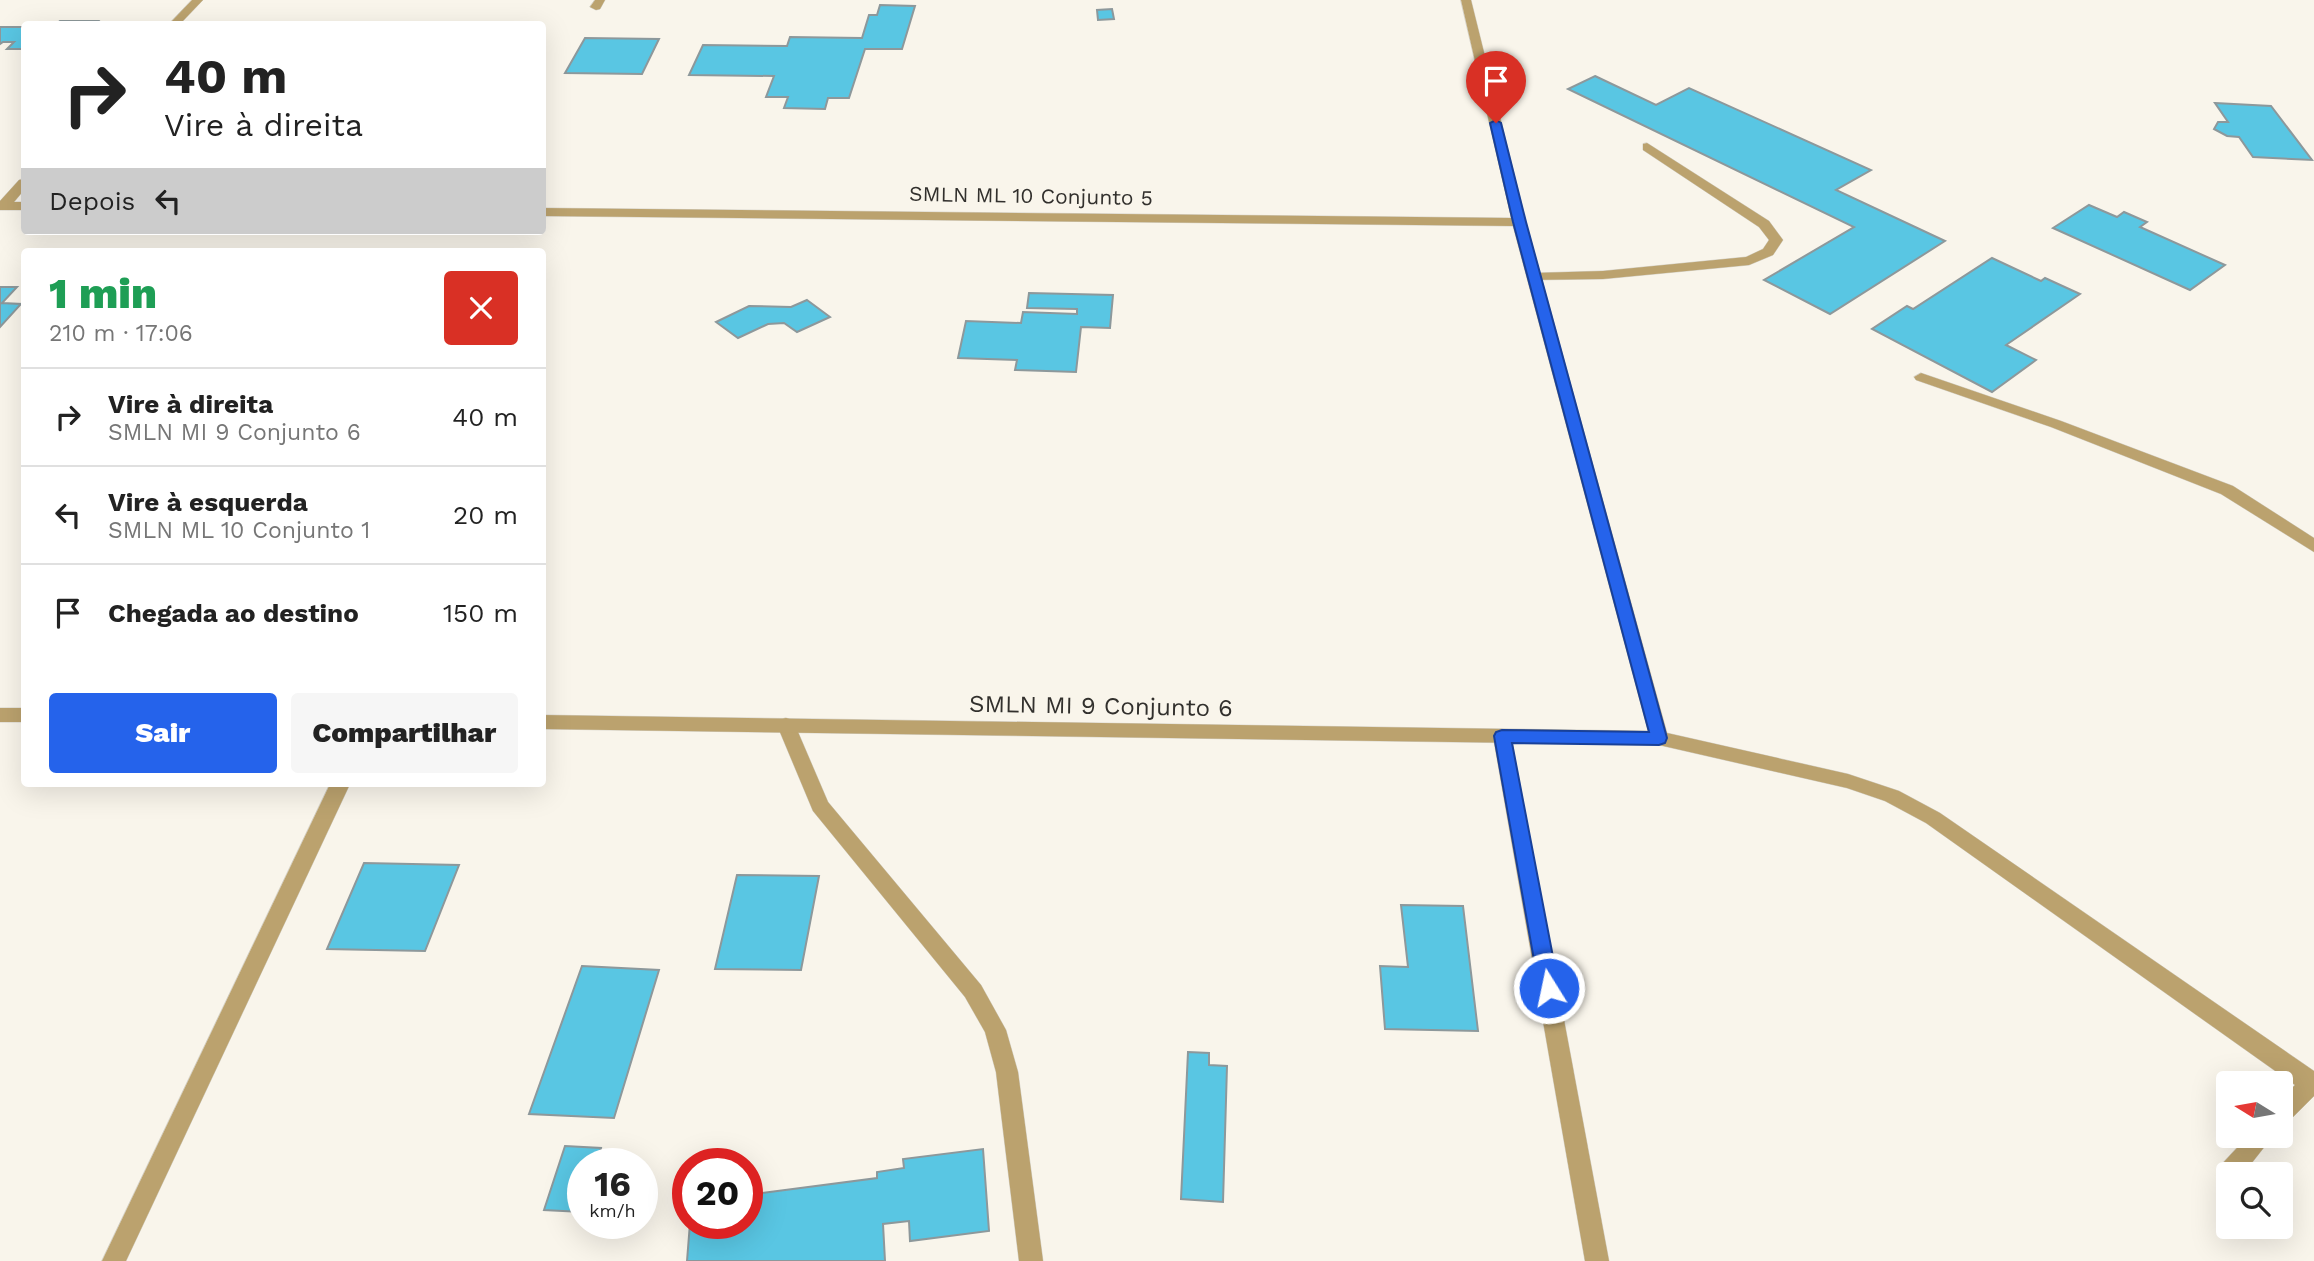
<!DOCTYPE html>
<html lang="pt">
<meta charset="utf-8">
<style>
:root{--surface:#fff;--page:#f6f6f6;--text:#222;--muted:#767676;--line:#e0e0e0;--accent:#2563eb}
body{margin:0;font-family:"Work Sans",sans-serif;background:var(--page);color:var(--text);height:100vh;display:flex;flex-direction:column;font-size:26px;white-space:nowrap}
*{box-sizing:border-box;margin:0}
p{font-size:23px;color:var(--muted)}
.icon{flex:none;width:38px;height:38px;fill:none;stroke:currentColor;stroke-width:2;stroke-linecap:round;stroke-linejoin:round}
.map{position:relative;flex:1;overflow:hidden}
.drawer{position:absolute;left:21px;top:248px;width:525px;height:539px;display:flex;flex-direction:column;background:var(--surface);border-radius:7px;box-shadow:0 7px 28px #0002}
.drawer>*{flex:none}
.guide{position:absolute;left:21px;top:21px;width:525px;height:214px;border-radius:7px;box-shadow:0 7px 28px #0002;background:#fff;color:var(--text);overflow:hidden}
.needle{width:46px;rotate:281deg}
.fabs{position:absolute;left:2216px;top:1071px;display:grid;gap:14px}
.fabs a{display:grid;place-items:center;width:77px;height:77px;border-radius:7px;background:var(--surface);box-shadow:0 7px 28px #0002;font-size:35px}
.speed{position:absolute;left:567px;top:1148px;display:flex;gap:14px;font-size:35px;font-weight:700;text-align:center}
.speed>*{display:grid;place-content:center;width:91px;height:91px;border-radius:50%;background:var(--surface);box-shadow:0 7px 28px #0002;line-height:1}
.speed small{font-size:18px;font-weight:400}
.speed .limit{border:10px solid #d22;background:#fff;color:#111}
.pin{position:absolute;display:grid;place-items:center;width:60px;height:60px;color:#fff;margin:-72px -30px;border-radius:50% 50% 50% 0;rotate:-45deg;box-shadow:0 0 7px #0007}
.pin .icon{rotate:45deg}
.me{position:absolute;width:77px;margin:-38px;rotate:350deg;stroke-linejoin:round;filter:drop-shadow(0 0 5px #0008)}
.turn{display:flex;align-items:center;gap:24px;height:147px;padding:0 28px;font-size:32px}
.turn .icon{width:91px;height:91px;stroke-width:2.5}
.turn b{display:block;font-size:49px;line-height:60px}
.then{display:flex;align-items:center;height:66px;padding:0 28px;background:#0003;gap:14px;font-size:26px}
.round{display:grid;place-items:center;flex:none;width:74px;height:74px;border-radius:7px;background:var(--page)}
.overview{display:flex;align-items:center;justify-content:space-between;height:119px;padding:0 28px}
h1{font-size:42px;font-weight:800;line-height:52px;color:#1e9e55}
.cta{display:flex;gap:14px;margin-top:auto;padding:14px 28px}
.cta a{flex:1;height:80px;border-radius:7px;background:var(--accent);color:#fff;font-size:28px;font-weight:800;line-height:80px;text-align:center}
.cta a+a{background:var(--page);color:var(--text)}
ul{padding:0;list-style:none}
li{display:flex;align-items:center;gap:21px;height:98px;padding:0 28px;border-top:2px solid var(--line)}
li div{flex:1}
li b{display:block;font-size:26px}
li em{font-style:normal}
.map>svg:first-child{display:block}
.building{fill:#59c6e3;stroke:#8d989b;stroke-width:2}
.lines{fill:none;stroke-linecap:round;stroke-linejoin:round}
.lane-casing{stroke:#d5d2c9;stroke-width:1}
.street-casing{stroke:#d5d2c9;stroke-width:1}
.lane{fill:#bba26e;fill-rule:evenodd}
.street{fill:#bba26e;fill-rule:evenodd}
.route{fill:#2563eb;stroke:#184099;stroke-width:2}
.labels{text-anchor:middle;stroke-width:6;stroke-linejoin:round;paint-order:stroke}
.far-street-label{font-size:21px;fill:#32302d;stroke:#f9f5eb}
.street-label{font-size:24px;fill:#32302d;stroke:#f9f5eb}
</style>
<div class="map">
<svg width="2314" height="1261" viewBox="0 0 2314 1261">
<rect width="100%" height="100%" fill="#f9f5eb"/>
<g class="building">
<path d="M880 5 915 6 902 49H865L849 98H828L825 109 784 108 788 97H766L774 76 689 75 703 45 787 46 790 37 862 38 869 15H877Z"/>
<path d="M1112 9 1114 19 1098 20 1097 10Z"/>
<path d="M60 21H98L95 24H56Z"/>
<path d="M0 27H24V49H7L14 42H3L0 44Z"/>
<path d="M585 38 659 39 642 74 565 73Z"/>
<path d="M1595 76 1656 105 1689 88 1871 170 1836 190 1945 241 1830 314 1764 280 1854 227 1568 89Z"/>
<path d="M2215 103 2271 106 2312 160 2253 157 2239 137 2227 136 2214 129 2218 122H2228Z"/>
<path d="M2089 205 2117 217 2124 212 2147 222 2140 227 2225 265 2190 290 2053 228Z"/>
<path d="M1992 258 2041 281 2045 278 2080 294 2006 345 2036 360 1992 392 1872 329 1907 306 1913 309Z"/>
<path d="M0 287H17L2 303 21 304 0 327Z"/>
<path d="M1029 293 1113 295 1110 328 1081 327 1076 372 1015 370 1017 360 958 358 966 321 1021 323 1023 312 1077 314V309L1027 308Z"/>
<path d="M807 300 830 317 797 332 784 323 768 324 738 338 716 322 749 306 791 307Z"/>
<path d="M364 863 459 865 425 951 327 949Z"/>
<path d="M737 875 819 876 801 970 715 969Z"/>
<path d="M1401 905 1463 906 1478 1031 1385 1029 1380 966 1408 967Z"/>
<path d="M582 966 659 970 614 1118 529 1114Z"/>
<path d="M1188 1052 1209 1053V1065L1227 1066 1223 1202 1181 1199Z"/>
<path d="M565 1146 601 1148 597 1164H583L582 1212 544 1210Z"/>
<path d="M983 1149 989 1231 910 1241 909 1221 883 1224 885 1261H687L690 1223H747V1195L877 1178V1172L904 1168 903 1159Z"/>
</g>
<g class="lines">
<g class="lane-casing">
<g id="lane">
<path d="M1647 143 1769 221 1783 240 1773 255 1749 265 1603 279 1529 280V274L1534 273 1603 271 1746 257 1763 249 1769 240 1759 227 1643 150V144Z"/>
<path d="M1921 373 2061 421 2233 486 2314 538V552L2221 494 2051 427 1916 380 1914 377Z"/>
<path d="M786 718 793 720 795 725 828 802 981 985 1006 1030 1018 1072 1043 1261H1019L996 1072 985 1032 965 997 813 811 777 725 779 720Z"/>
<path d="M1502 729 1509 731 1511 736 1609 1261H1585L1493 736 1495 731Z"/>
<path d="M330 784H350L126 1261H102Z"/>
</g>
</g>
<g class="street-casing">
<g id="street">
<path d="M192 0H203L180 24H169Z"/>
<path d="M595 0H605L600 9 596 10 590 7Z"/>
<path d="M1461 0H1471L1526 222 1667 733 1848 774 1899 791 1940 813 2314 1071V1096L2288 1122 2280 1125V1100L2295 1085 1926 823 1885 801 1847 788 1659 745 542 729V715L1648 731 1513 226 542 216V208L1511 218Z"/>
<path d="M24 179V190L14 202H24V210H0V201L19 180Z"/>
<rect x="0" y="708" width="24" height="14"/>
<path d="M2248 1136H2273L2243 1174H2228V1183L2221 1181 2217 1173 2221 1165Z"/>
</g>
</g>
<use href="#lane" class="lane"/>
<use href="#street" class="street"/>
</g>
<path class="route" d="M1496 120 1501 123 1526 222 1667 738 1665 743 1659 745 1512 743 1559 988 1556 994 1549 996 1542 994 1539 988 1494 736 1496 732 1502 730 1649 732 1513 222 1490 123Z"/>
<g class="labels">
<g class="far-street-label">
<text transform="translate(1031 196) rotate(1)" y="7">SMLN ML 10 Conjunto 5</text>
</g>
<g class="street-label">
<text transform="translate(1101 706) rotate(1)" y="8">SMLN MI 9 Conjunto 6</text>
</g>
</g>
</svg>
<div class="fabs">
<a><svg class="needle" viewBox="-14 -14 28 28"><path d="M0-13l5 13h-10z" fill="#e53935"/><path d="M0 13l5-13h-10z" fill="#767676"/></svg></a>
<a><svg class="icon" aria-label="search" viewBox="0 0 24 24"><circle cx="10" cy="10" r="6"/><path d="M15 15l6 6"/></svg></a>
</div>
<div class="speed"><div>16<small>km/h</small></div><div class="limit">20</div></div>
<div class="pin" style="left:1496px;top:123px;background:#d93025"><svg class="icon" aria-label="arrive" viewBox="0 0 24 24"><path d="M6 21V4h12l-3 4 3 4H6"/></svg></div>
<svg class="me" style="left:1549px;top:988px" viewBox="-20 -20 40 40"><circle r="17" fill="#2563eb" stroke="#fff" stroke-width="3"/><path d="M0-11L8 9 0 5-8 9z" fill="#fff"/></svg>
<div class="guide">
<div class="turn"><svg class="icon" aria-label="right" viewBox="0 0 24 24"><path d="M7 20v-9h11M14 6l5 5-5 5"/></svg><div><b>40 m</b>Vire à direita</div></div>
<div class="then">Depois<svg class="icon" aria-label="left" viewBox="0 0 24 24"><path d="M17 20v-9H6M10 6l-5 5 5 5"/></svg></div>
</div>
<section class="drawer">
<div class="overview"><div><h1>1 min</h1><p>210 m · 17:06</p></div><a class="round" style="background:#d93025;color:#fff"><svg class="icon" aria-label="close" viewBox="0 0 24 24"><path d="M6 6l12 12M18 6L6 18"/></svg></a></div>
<ul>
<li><svg class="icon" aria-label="right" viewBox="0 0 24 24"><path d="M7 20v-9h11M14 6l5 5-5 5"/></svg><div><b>Vire à direita</b><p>SMLN MI 9 Conjunto 6</p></div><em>40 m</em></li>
<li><svg class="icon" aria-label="left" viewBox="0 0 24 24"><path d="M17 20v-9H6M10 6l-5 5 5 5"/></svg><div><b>Vire à esquerda</b><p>SMLN ML 10 Conjunto 1</p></div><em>20 m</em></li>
<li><svg class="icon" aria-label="arrive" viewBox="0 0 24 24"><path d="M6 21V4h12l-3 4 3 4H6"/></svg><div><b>Chegada ao destino</b></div><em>150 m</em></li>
</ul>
<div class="cta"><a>Sair</a><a>Compartilhar</a></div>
</section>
</div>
